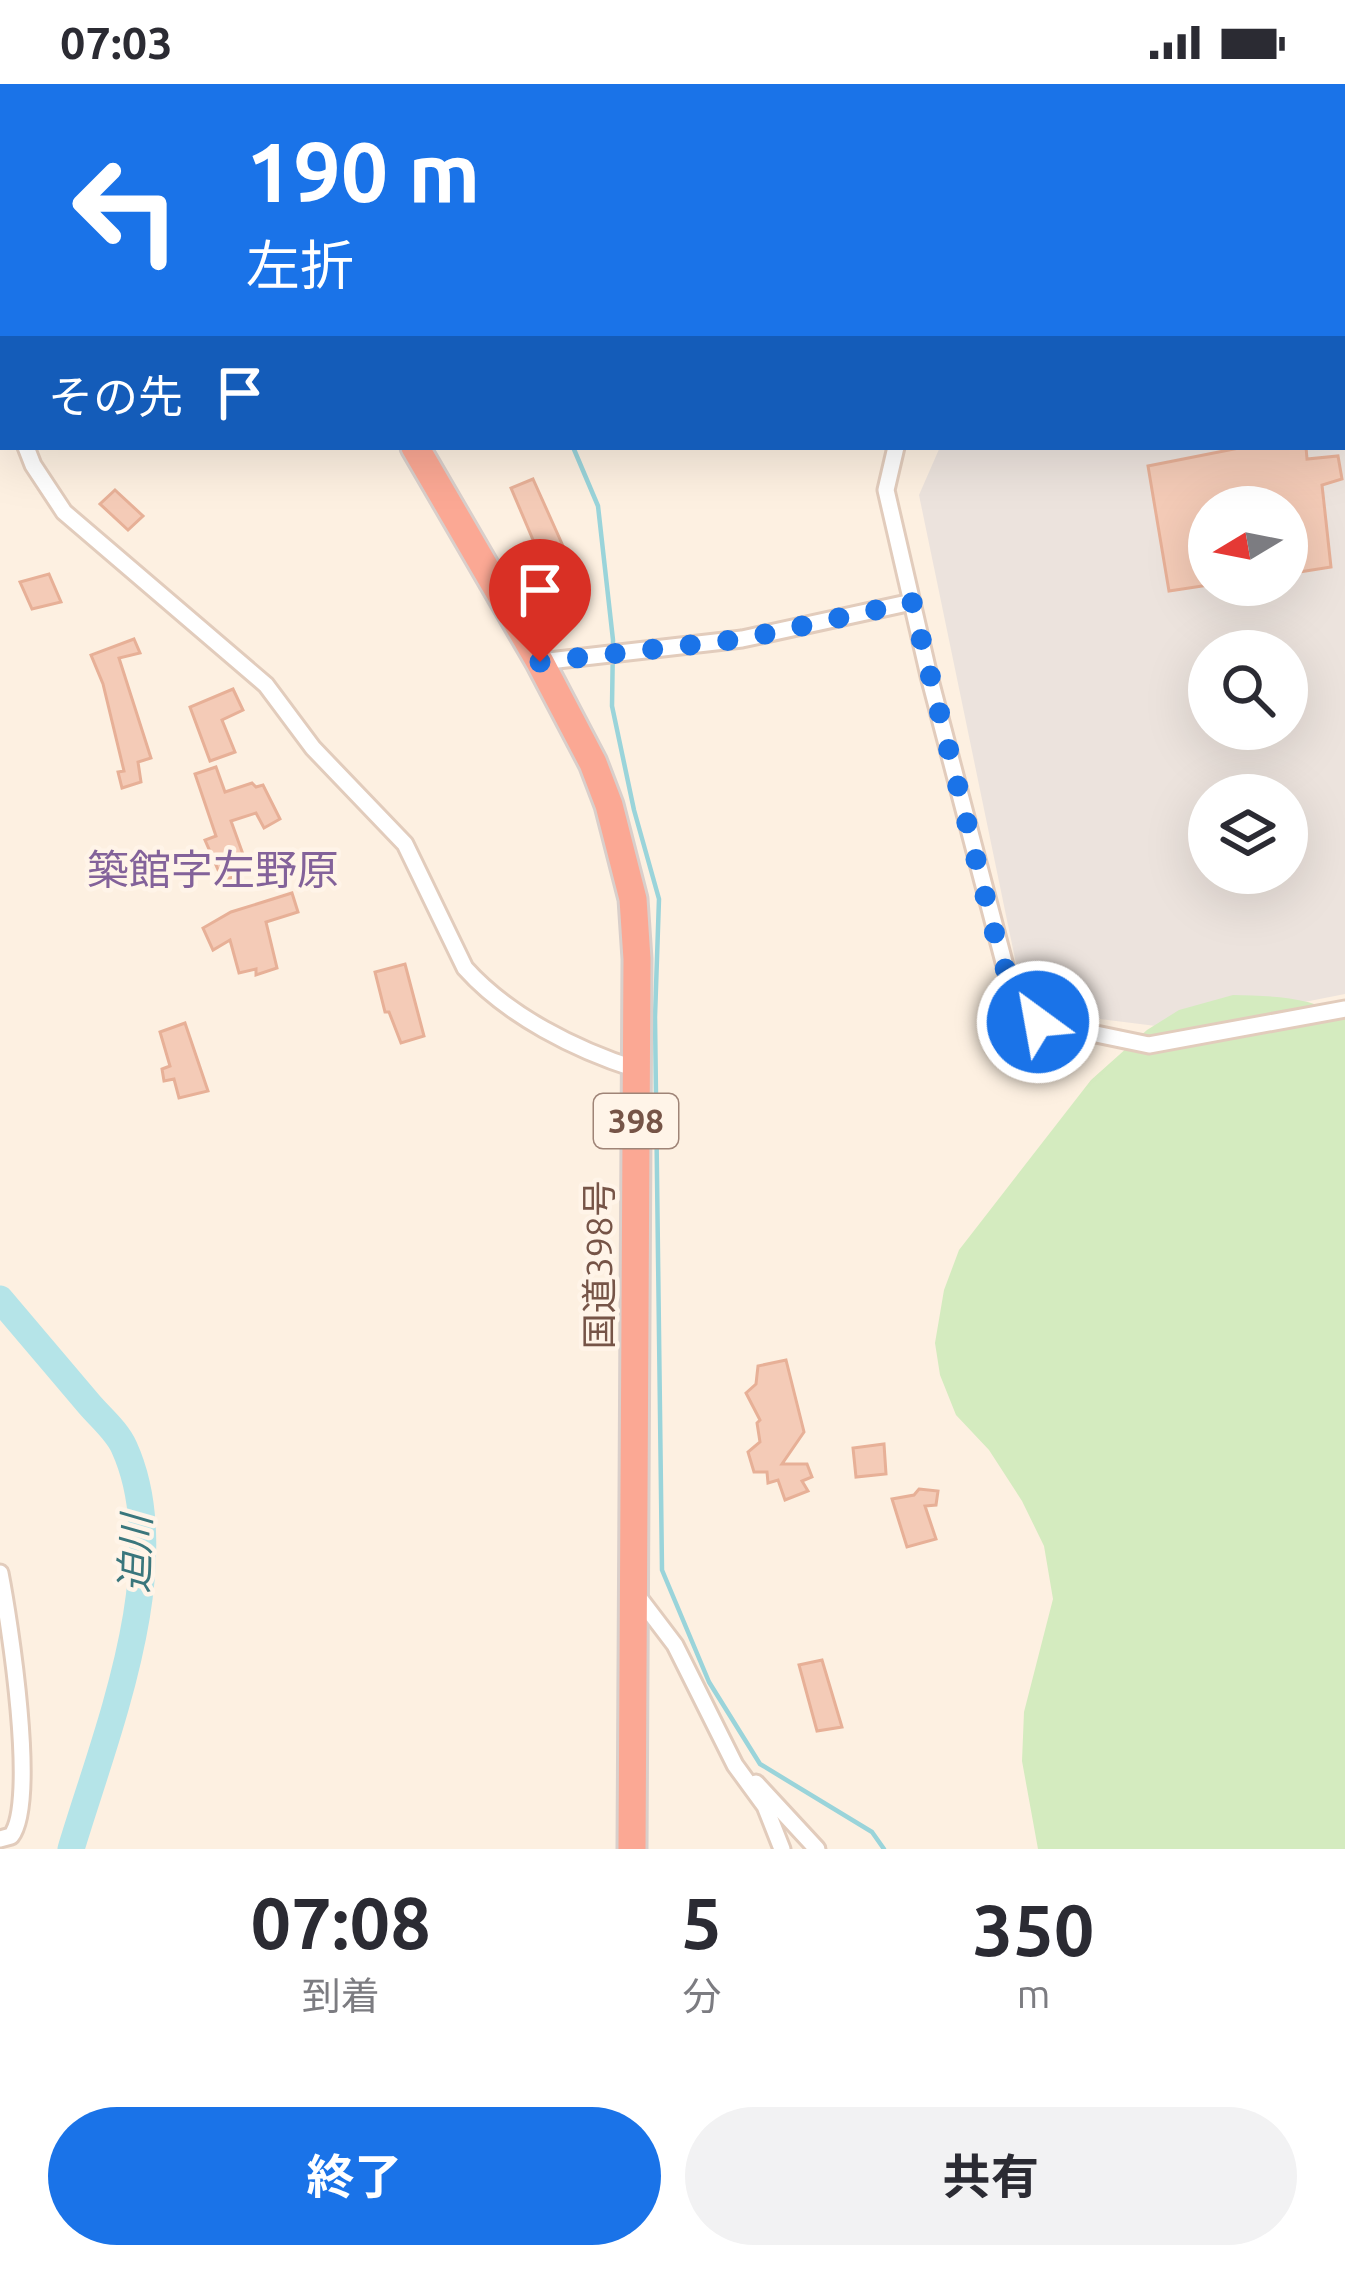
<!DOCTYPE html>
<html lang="ja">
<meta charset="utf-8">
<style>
:root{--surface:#fff;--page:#f2f2f3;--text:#2b2b33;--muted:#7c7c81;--accent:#1a73e8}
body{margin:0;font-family:Ubuntu,"Noto Sans JP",sans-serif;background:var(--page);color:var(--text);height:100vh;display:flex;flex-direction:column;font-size:45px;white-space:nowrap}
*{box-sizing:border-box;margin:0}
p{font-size:39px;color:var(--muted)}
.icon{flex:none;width:66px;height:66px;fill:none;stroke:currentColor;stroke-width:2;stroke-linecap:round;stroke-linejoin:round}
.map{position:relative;height:1765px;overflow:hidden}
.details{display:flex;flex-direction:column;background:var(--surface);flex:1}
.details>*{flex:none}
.guide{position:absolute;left:0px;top:0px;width:1347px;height:366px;box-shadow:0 12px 48px #0002;background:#1a73e8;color:#fff;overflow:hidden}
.needle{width:78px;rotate:260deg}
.fabs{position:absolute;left:1188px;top:402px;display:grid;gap:24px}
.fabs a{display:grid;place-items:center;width:120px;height:120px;border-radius:50%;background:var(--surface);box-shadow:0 12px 48px #0002;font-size:60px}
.pin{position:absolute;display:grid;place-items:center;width:102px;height:102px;color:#fff;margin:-123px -51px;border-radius:50% 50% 50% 0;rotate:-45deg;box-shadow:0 0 12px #0007}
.pin .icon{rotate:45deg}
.me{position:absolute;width:132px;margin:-66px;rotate:328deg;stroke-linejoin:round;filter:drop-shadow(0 0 9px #0008)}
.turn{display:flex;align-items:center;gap:42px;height:252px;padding:0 48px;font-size:54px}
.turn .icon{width:156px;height:156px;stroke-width:2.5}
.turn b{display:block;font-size:84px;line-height:102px}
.then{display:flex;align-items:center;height:114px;padding:0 48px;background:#0003;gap:24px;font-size:45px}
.eta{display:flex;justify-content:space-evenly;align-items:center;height:204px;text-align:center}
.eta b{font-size:72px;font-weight:700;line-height:84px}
.primary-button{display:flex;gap:24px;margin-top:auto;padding:24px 48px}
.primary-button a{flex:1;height:138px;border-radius:72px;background:var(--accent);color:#fff;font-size:48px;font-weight:700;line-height:138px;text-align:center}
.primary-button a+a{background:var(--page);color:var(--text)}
.status{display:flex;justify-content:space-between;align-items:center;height:84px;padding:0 60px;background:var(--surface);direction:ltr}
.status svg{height:33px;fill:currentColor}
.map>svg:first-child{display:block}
.industrial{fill:#ece3dd;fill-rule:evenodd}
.green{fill:#d4ebbf}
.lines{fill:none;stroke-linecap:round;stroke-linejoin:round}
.stream{stroke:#9ad4da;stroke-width:4.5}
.river{stroke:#b5e4e8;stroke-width:27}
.building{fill:#f4cbb7;stroke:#e7b097;stroke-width:3}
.street-casing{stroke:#e2ccbc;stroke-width:21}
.highway-casing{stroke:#d9cfcb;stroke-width:33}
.street{stroke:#fff;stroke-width:15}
.highway{stroke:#fba894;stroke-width:27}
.route{stroke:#1a73e8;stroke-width:21;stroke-dasharray:0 37.8}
.labels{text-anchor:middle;stroke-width:9;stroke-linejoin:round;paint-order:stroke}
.shield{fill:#fff4e8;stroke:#9f8477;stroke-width:3}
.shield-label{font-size:33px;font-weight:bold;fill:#765447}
.street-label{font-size:36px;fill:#765447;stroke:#fff4e8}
.water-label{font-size:39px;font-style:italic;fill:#3a767c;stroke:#fff4e8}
.quarter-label{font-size:42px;fill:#83629a;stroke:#fff4e8}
</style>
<div class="status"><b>07:03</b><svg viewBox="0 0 49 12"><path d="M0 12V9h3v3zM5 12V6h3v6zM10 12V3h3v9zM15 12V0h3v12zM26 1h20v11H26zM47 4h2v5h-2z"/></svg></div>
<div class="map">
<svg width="1345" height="1765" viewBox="0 0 1345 1765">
<rect width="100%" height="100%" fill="#fdf0e1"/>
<path class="industrial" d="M1345 228V910L1172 944 1084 933 1020 899 919 411 940 363H1344ZM1209 423H1287V501H1209ZM1209 567H1287V645H1209ZM1209 711H1287V789H1209Z"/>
<g class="green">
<path d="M701 0H1289L1291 3H701Z"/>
<path d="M1233 911C1272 912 1311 912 1345 934V1765H1038L1022 1677 1024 1628 1053 1515 1044 1462 1022 1417 989 1366 956 1331 940 1291 935 1259 944 1206 959 1166 1091 996 1147 946 1179 926Z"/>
</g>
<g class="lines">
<g class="stream">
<path d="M346 3 348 0"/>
<path d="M573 363 598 422 613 556 612 622 634 726 659 815 655 933 662 1486 709 1598 760 1680 872 1748 884 1765"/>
</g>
<path class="river" d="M0 1215C30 1250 59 1285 89 1320 100 1333 117 1347 124 1363 177 1479 105 1651 71 1765"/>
</g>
<g class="building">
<path d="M1244 363H1306L1307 375 1338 372 1342 395 1322 401 1331 483 1287 490V423H1209V501L1169 507 1148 382Z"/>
<path d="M533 395 563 462 539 470 511 404Z"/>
<path d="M115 406 143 432 128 446 100 420Z"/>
<path d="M49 490 61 518 32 525 20 498Z"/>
<path d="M134 555 140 569 119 574 151 674 138 678 141 698 122 704 118 688 124 687 103 600 91 571Z"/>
<path d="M233 605 243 626 222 636 235 668 210 677 190 623Z"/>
<path d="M216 683 225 708 252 699 256 703 263 701 280 735 264 744 256 729 231 737 249 787 223 797 205 756 216 752 195 690Z"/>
<path d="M292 809 298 828 266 838 277 884 256 891V885L239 889 230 856 213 866 203 844 231 828Z"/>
<path d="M405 880 424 952 401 959 389 928H385L375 888Z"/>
<path d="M185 939 208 1007 179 1014 174 995 164 997 162 985 170 982 160 948Z"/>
<path d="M786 1276 804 1348 782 1380H807L812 1393 802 1397 808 1407 785 1416 778 1396 768 1399 767 1388H754L748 1368 760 1358 757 1339 760 1336 746 1309 756 1300 758 1282Z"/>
<path d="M884 1360 886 1390 856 1393 853 1364Z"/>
<path d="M919 1405 938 1407 936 1421 925 1422 936 1455 907 1463 892 1415 914 1411Z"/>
<path d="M822 1576 842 1643 817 1647 799 1581Z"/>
</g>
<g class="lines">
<g class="street-casing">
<g id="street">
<path d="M297 0V3"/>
<path d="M0 292 3 300"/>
<path d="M26 363 33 381 64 428 266 601 313 664 405 760 465 884C508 932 576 966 636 985"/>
<path d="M896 363 886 406 929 592 1010 901 1038 938 1149 961 1345 925"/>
<path d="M540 578 742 555 912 518"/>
<path d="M0 1489C9 1535 38 1719 11 1752L0 1755"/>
<path d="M637 1511 675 1561 735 1681 765 1722 782 1765"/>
<path d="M756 1699 817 1765"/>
</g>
</g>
<g class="highway-casing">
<g id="highway">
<path d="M205 0 206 3"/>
<path d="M415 363 540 578 593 679 609 721 633 815 637 875 632 1765"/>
</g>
</g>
<use href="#street" class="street"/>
<use href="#highway" class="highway"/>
</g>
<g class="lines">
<path class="route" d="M540 578 742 555 912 518 993 844 1010 901 1038 938"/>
</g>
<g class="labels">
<rect class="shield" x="594" y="1010" width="84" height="54" rx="9"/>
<g class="shield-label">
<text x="636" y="1049">398</text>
</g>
<g class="street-label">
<text transform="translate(599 1181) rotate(-90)" y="13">国道398号</text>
</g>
<g class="water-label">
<text transform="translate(135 1470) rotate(-88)" y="14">迫川</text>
</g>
<g class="quarter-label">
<text x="213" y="801">築館字左野原</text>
</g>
</g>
</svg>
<div class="fabs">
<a><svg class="needle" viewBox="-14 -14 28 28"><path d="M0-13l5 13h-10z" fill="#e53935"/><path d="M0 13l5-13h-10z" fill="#7c7c81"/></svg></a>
<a><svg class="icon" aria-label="search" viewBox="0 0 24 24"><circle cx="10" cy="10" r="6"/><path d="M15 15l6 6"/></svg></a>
<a><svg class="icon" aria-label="layers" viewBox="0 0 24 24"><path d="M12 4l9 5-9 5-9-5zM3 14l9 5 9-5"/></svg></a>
</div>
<div class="pin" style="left:540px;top:578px;background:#d93025"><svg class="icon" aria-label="arrive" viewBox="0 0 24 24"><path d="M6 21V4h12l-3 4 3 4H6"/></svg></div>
<svg class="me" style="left:1038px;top:938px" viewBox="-20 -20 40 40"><circle r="17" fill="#1a73e8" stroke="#fff" stroke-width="3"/><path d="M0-11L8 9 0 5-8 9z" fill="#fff"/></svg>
<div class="guide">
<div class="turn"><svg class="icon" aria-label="left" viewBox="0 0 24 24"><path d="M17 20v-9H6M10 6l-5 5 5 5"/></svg><div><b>190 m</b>左折</div></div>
<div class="then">その先<svg class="icon" aria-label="arrive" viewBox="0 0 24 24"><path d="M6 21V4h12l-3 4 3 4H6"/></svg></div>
</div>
</div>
<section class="details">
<div class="eta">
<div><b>07:08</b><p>到着</p></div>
<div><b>5</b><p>分</p></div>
<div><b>350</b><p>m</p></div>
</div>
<div class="primary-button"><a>終了</a><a>共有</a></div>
</section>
